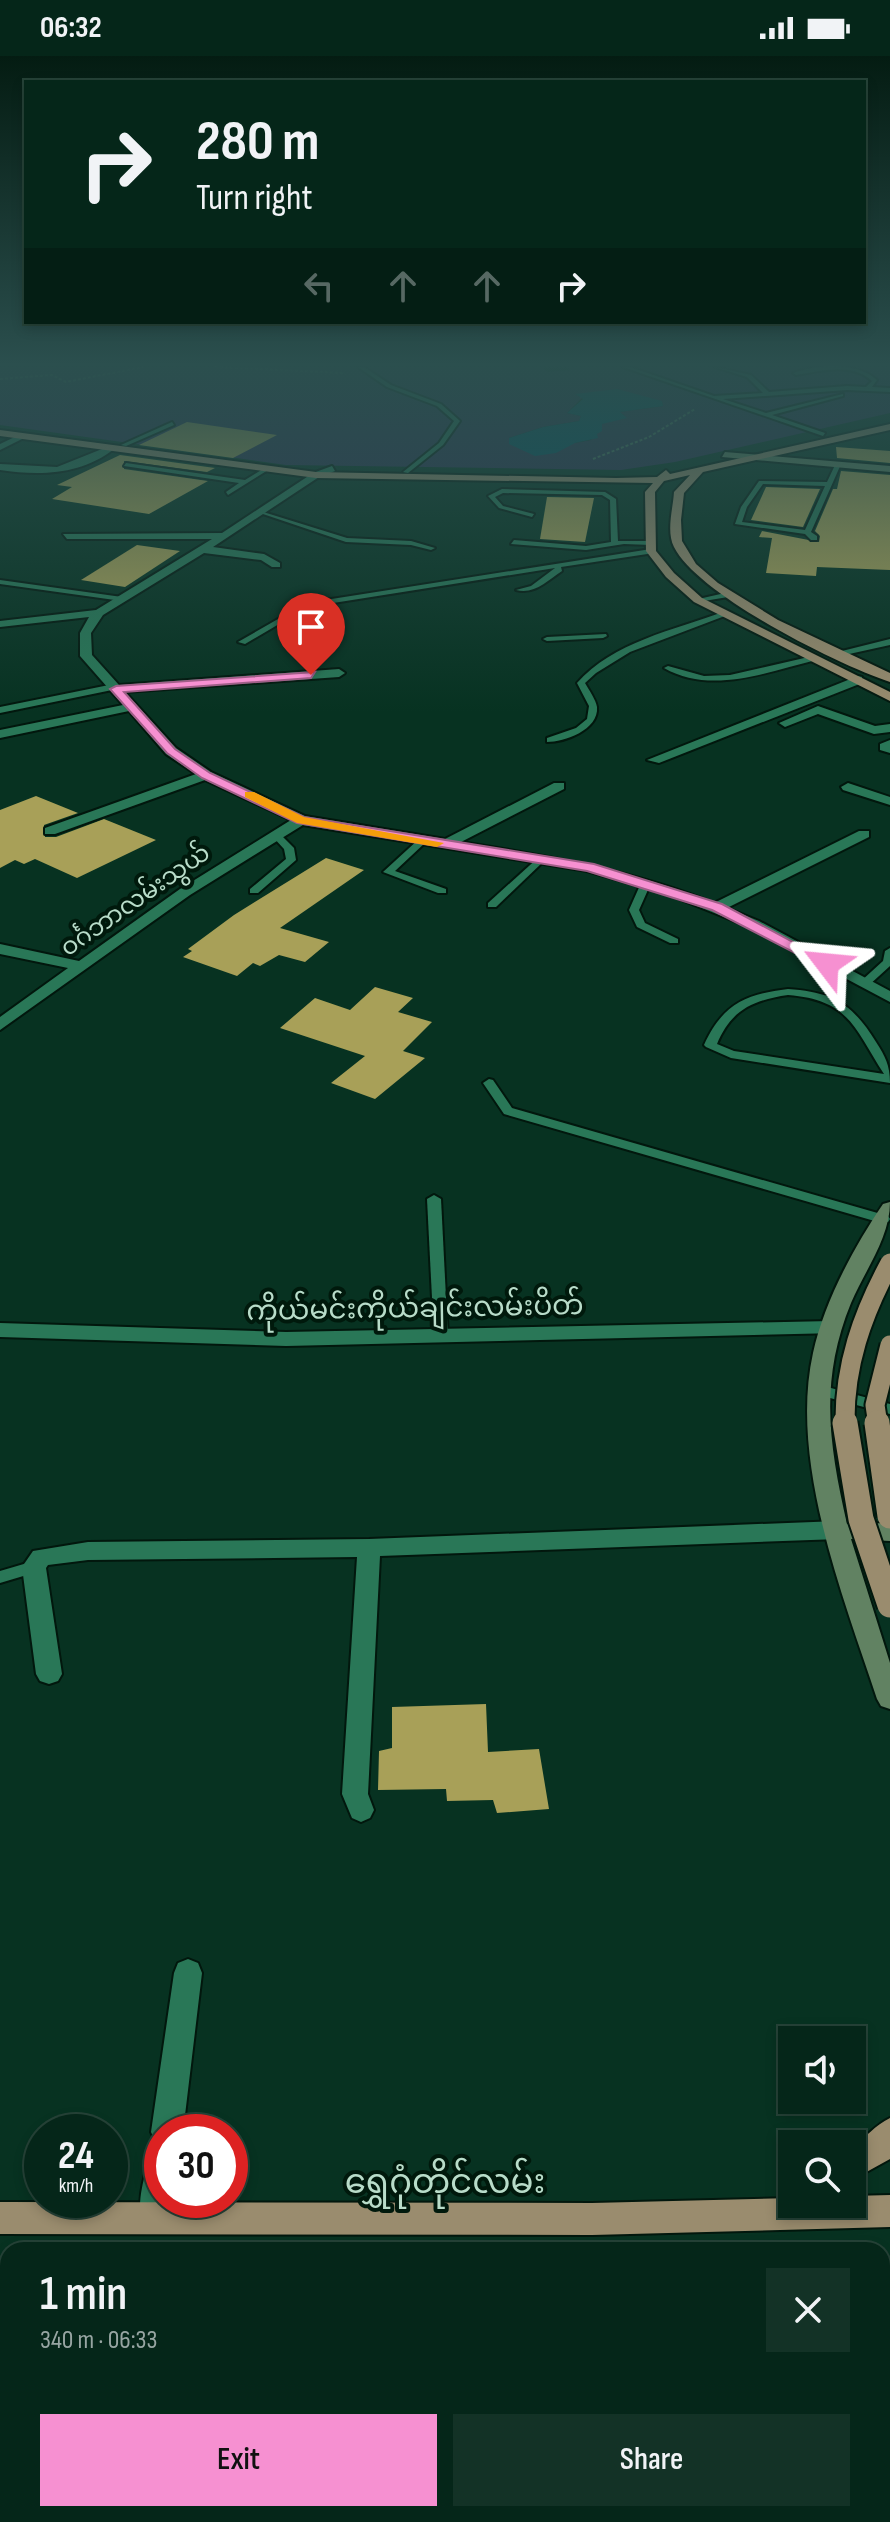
<!DOCTYPE html>
<meta charset="utf-8">
<style>
:root{--surface:#052619;--page:#133226;--text:#f1f3f6;--muted:#97a5a2;--line:#264338;--accent:#f690d1}
body{margin:0;font-family:"Sofia Sans Condensed","Noto Sans Myanmar",sans-serif;background:var(--page);color:var(--text);height:100vh;display:flex;flex-direction:column;font-size:30px;white-space:nowrap}
*{box-sizing:border-box;margin:0}
p{font-size:26px;color:var(--muted)}
.icon{flex:none;width:44px;height:44px;fill:none;stroke:currentColor;stroke-width:2;stroke-linecap:round;stroke-linejoin:round}
.map{position:relative;flex:1;overflow:hidden}
.drawer{position:absolute;left:0px;top:2186px;width:890px;height:280px;display:flex;flex-direction:column;background:var(--surface);border-radius:24px 24px 0 0;box-shadow:0 4px 12px #0003,0 0 0 2px var(--line)}
.drawer>*{flex:none}
.hud{position:absolute;left:24px;top:24px;width:842px;height:244px;border-radius:0px;box-shadow:0 4px 12px #0003,0 0 0 2px var(--line);background:#052619;color:var(--text);overflow:hidden}
.tools{position:absolute;left:778px;top:1970px;display:grid;gap:16px}
.tools a{display:grid;place-items:center;width:88px;height:88px;border-radius:0px;background:var(--surface);box-shadow:0 4px 12px #0003,0 0 0 2px var(--line);font-size:40px}
.speed{position:absolute;left:24px;top:2058px;display:flex;gap:16px;font-size:40px;font-weight:700;text-align:center}
.speed>*{display:grid;place-content:center;width:104px;height:104px;border-radius:50%;background:var(--surface);box-shadow:0 4px 12px #0003,0 0 0 2px var(--line);line-height:1}
.speed small{font-size:20px;font-weight:400}
.speed .limit{border:12px solid #d22;background:#fff;color:#111}
.pin{position:absolute;display:grid;place-items:center;width:68px;height:68px;color:#fff;margin:-82px -34px;border-radius:50% 50% 50% 0;rotate:-45deg;box-shadow:0 0 8px #0007}
.pin .icon{rotate:45deg}
.me{position:absolute;width:88px;margin:-44px;rotate:299deg;stroke-linejoin:round;filter:drop-shadow(0 0 6px #0008)}
.turn{display:flex;align-items:center;gap:28px;height:168px;padding:0 40px;font-size:36px}
.turn .icon{width:104px;height:104px;stroke-width:2.5}
.turn b{display:block;font-size:56px;line-height:68px}
.lanes{display:flex;align-items:center;height:76px;padding:0 40px;background:#0003;justify-content:center;gap:40px;direction:ltr}
.lanes .off{opacity:.35}
.round{display:grid;place-items:center;flex:none;width:84px;height:84px;border-radius:0px;background:var(--page)}
.head{display:flex;align-items:center;justify-content:space-between;height:136px;padding:0 40px}
h1{font-size:48px;font-weight:600;line-height:60px}
.primary-button{display:flex;gap:16px;margin-top:auto;padding:16px 40px}
.primary-button a{flex:1;height:92px;border-radius:0px;background:var(--accent);color:#111;font-size:32px;font-weight:600;line-height:92px;text-align:center}
.primary-button a+a{background:var(--page);color:var(--text)}
.status{display:flex;justify-content:space-between;align-items:center;height:56px;padding:0 40px;background:var(--surface);direction:ltr}
.status svg{height:22px;fill:currentColor}
.map>svg:first-child{display:block}
.green{fill:#303153;fill-rule:evenodd}
.water{fill:#015266}
.building{fill:#a8a058}
.lines{fill:none;stroke-linecap:round;stroke-linejoin:round}
.service-casing{stroke:#02170d;stroke-width:4}
.minor-casing{stroke:#02170d;stroke-width:4}
.secondary-casing{stroke:#02170d;stroke-width:4}
.primary-casing{stroke:#02170d;stroke-width:4}
.path{stroke:#527a68;stroke-width:2;stroke-dasharray:3 2;stroke-linecap:butt}
.service{fill:#297757;fill-rule:evenodd}
.minor{fill:#297757;fill-rule:evenodd}
.secondary{fill:#618262;fill-rule:evenodd}
.primary{fill:#9a8c6e;fill-rule:evenodd}
.primary-bridge-far1-casing{stroke:#02170d;stroke-width:23;stroke-linecap:butt}
.primary-bridge-casing{stroke:#02170d;stroke-width:29;stroke-linecap:butt}
.primary-bridge-far1{stroke:#9a8c6e;stroke-width:19}
.primary-bridge{stroke:#9a8c6e;stroke-width:25}
.route{fill:#f690d1;stroke:#a05e88;stroke-width:2}
.slow{fill:#f59e0b}
.labels{text-anchor:middle;stroke-width:8;stroke-linejoin:round;paint-order:stroke}
.far-street-label{font-size:24px;fill:#b8dcc9;stroke:#00190c}
.street-label{font-size:28px;fill:#b8dcc9;stroke:#00190c}
.near-street-label{font-size:34px;fill:#b8dcc9;stroke:#00190c}
</style>
<div class="status"><b>06:32</b><svg viewBox="0 0 49 12"><path d="M0 12V9h3v3zM5 12V6h3v6zM10 12V3h3v9zM15 12V0h3v12zM26 1h20v11H26zM47 4h2v5h-2z"/></svg></div>
<div class="map">
<svg width="890" height="2466" viewBox="0 0 890 2466">
<rect width="100%" height="100%" fill="#073221"/>
<path class="green" d="M0 311H542L548 316 570 314 568 311H890V357L675 406 621 414 286 409 0 369ZM583 341 662 345 663 350 619 356 624 359 602 368 591 384 575 387 509 382 543 371 579 365 581 360 567 357Z"/>
<path class="water" d="M617 333 662 345 663 350 620 356 627 362 602 368V375L597 378 598 382 575 387 556 397 535 400 509 388V382L543 371 579 365 581 360 567 357 583 343 575 338Z"/>
<g class="building">
<path d="M187 366 277 379 233 402 139 389Z"/>
<path d="M836 391 890 395V407L837 402Z"/>
<path d="M120 399 215 412 207 416 124 405V413L208 425 149 458 52 443 72 431 57 429Z"/>
<path d="M841 415 890 419V514L817 511 816 520 766 517 772 482 759 481 762 475 819 486 820 480 815 475 833 433H837Z"/>
<path d="M766 431 820 433 803 471 751 464Z"/>
<path d="M547 441 594 442 585 486 540 483Z"/>
<path d="M137 489 180 495 125 531 81 524Z"/>
<path d="M36 740 78 757 44 769 45 781H56L104 763 156 784 77 822 35 803 24 808 15 804 0 812V754Z"/>
<path d="M326 802 364 814 280 872 329 886 305 906 279 899 260 910 253 907 237 920 183 901 192 895 188 893 234 859Z"/>
<path d="M375 931 413 942 398 956 432 966 403 995 425 1002 375 1043 331 1027 365 1000 280 972 315 942 350 954Z"/>
<path d="M486 1648 488 1696 539 1693 549 1753 497 1757 493 1744 447 1745 446 1733 378 1734 379 1695 392 1692V1651Z"/>
</g>
<g class="lines">
<g class="service-casing">
<g id="service">
<path d="M358 311H364L391 329 441 348 460 365 443 389 408 417 403 416 439 387 454 365 437 350 387 331Z"/>
<path d="M623 311H630L714 340 763 337 747 321 715 311 751 319 769 336 847 330 866 331 872 325C851 306 822 315 796 319L793 317C818 308 856 305 877 324L872 331 890 332V336L847 334 723 343 766 357 843 338V340L772 359 825 377 823 380Z"/>
<path d="M172 366 174 369 126 390 121 389Z"/>
<path d="M126 407 245 424 263 413 268 414 228 439 226 436 239 427 124 410Z"/>
<path d="M836 407 841 408 811 476 817 480V484H811L805 478 735 468 741 451 759 425 827 426ZM763 428 825 430 805 474 742 466 747 451Z"/>
<path d="M502 433 605 436 616 443 618 485H651L655 487 651 489 624 488 586 494 511 488 514 484 586 490 611 486 610 444 602 439 503 437 495 441 503 450 534 458 532 461 499 452 488 440Z"/>
<path d="M260 455 347 482 411 485 435 492 431 494 411 489 346 486 260 457Z"/>
<path d="M651 493 654 497 561 511 562 515C547 525 534 539 516 534L531 530 555 512 308 551 245 588 238 586 306 547Z"/>
<path d="M0 524 122 541 126 543 122 545 0 528Z"/>
<path d="M725 537H728V541L698 546 694 544Z"/>
<path d="M723 556 730 558 630 596 596 617 585 627C589 634 596 644 597 651 599 674 564 686 547 686V682L576 672 587 663 589 650 577 627C613 586 674 574 723 556Z"/>
<path d="M606 578 607 580 603 582 547 585 543 583 547 581Z"/>
<path d="M813 600H816V604C767 616 711 639 664 612L668 610 704 620 730 619Z"/>
<path d="M114 628 118 631 117 633 0 657V651Z"/>
<path d="M272 776H278L294 792 296 804 258 837H250V833L286 803 284 793 272 780Z"/>
<path d="M419 783 427 785 395 815 446 833V837H438L383 816Z"/>
<path d="M540 800 544 801V805L496 851H488V847Z"/>
<path d="M646 824 651 827 639 854 645 867 678 883V887H670L637 871 629 854 641 827Z"/>
<path d="M890 892V910L868 930H860V926L883 905 885 895Z"/>
<path d="M788 933C832 936 852 947 876 986 885 1000 890 1009 890 1027L731 1002 706 991 704 989C722 949 745 938 788 933ZM788 939C850 944 854 972 884 1018L734 995 717 988C731 954 753 944 788 939Z"/>
<path d="M489 1023 493 1024 512 1052 888 1160 890 1163 888 1166H878L504 1058 483 1027Z"/>
<path d="M434 1139 441 1143 448 1281 441 1286 434 1281 427 1143Z"/>
<path d="M820 1329 890 1348V1358L815 1338 813 1334Z"/>
<path d="M34 1505 40 1507 42 1511 40 1515 0 1527V1515Z"/>
</g>
</g>
<g class="minor-casing">
<g id="minor">
<path d="M21 378 28 380 0 394V388Z"/>
<path d="M107 391 114 393C81 419 40 420 0 414V408L57 411Z"/>
<path d="M332 410 335 415 319 421 213 491 264 498 280 507V511H272L261 504 204 497 103 559 91 577 92 599 119 629 339 613 345 617 339 621 125 636 176 692 211 716 305 760 445 783 554 727H564V733L461 786C548 800 632 814 714 847L859 775H869V781L727 852 759 865 890 935V946L749 871 667 838 587 815 303 769 190 839 0 974V961L68 912 0 898V888L79 905 180 833 291 764 205 724 55 778H45V772L196 718 166 698 129 655 0 682V674L123 649 80 600V577L89 561 0 571V565L96 554 212 483H67L63 478 222 477 313 417Z"/>
<path d="M890 583V589L840 600 834 597Z"/>
<path d="M858 620 862 621V627L659 707 647 704Z"/>
<path d="M818 650 875 670 890 668V676L874 678 818 658 785 671 779 667Z"/>
<path d="M890 684V697L880 694V688Z"/>
<path d="M848 727 890 741V749L843 734 841 731Z"/>
<path d="M831 1265 841 1272 838 1277 286 1290 0 1281V1267L286 1276Z"/>
<path d="M839 1465 847 1468 851 1474 847 1480 839 1483 380 1500 368 1738 374 1754 370 1762 361 1766 352 1762 342 1738 357 1501 88 1504 48 1509 46 1512 62 1618 58 1625 49 1628 40 1625 36 1618 22 1511 33 1495 88 1486 369 1483Z"/>
<path d="M188 1903 198 1907 202 1917 183 2076H162V2089L156 2087 151 2076 174 1917 178 1907Z"/>
<path d="M162 2096V2144H174L166 2173 155 2178 144 2173C135 2153 143 2121 151 2101Z"/>
</g>
</g>
<g class="secondary-casing">
<g id="secondary">
<path d="M725 396 890 410V416L722 401Z"/>
<path d="M890 1146C890 1182 865 1214 851 1247 819 1325 829 1389 847 1468L890 1467V1485L851 1483 890 1607V1653L881 1650 877 1643C843 1540 789 1406 813 1297 824 1246 854 1191 883 1148Z"/>
</g>
</g>
<g class="primary-casing">
<g id="primary">
<path d="M890 368V374L703 416 684 437 681 464 682 485 696 508 718 527 778 564 890 617V626C838 609 698 539 674 491 666 475 673 453 674 436L690 419 664 425 655 436 656 495 674 517 702 542 890 636V645L694 546 666 521 646 495 645 436 653 427 316 422 0 380V374L316 416 616 422 657 421 666 414 670 418Z"/>
<path d="M890 2062V2103L852 2124V2090C866 2082 875 2069 890 2062Z"/>
<path d="M890 2139V2171L592 2179 0 2178V2146L592 2147 792 2142V2148H852V2140Z"/>
<rect x="882" y="2211" width="8" height="34"/>
<rect x="0" y="2236" width="8" height="34"/>
<path d="M882 2245 890 2249V2284L882 2280Z"/>
</g>
</g>
<g class="path">
<path d="M215 311 345 317"/>
<path d="M0 323 52 319 66 326 143 311"/>
<path d="M593 403 649 381 695 353"/>
</g>
<use href="#service" class="service"/>
<use href="#minor" class="minor"/>
<use href="#secondary" class="secondary"/>
<use href="#primary" class="primary"/>
<g class="primary-bridge-far1-casing">
<g id="primary-bridge-far1">
<path d="M845 1369C844 1310 862 1259 890 1207"/>
<path d="M878 1369 875 1349 890 1289"/>
</g>
</g>
<g class="primary-bridge-casing">
<g id="primary-bridge">
<path d="M845 1367 861 1463 890 1549"/>
<path d="M877 1367 890 1460"/>
</g>
</g>
<use href="#primary-bridge-far1" class="primary-bridge-far1"/>
<use href="#primary-bridge" class="primary-bridge"/>
</g>
<linearGradient id="sky" x2="0" y2="1"><stop stop-color="#041c12"/><stop offset="0.47" stop-color="#2b4f4e"/><stop offset="1" stop-color="#2b4f4e" stop-opacity="0"/></linearGradient>
<rect width="890" height="656" fill="url(#sky)"/>
<path class="route" d="M315 616 311 622 124 636 175 693 210 717 304 761 594 808 722 848 834 908 822 911 712 854 587 815 297 767 202 722 167 697 110 633 116 630Z"/>
<path class="slow" d="M245 736H254L304 761 444 787 437 791 297 767 245 741Z"/>
<g class="labels">
<g class="far-street-label">
<text transform="translate(135 844) rotate(-35)" y="8">ဝင်္ဂဘာလမ်းသွယ်</text>
</g>
<g class="street-label">
<text transform="translate(415 1251) rotate(-1)" y="10">ကိုယ်မင်းကိုယ်ချင်းလမ်းပိတ်</text>
</g>
<g class="near-street-label">
<text x="445" y="2137">ရွှေဂုံတိုင်လမ်း</text>
</g>
</g>
</svg>
<div class="tools">
<a><svg class="icon" aria-label="sound" viewBox="0 0 24 24"><path d="M4 9h4l5-4v14l-5-4H4zM17 9q2 3 0 6"/></svg></a>
<a><svg class="icon" aria-label="search" viewBox="0 0 24 24"><circle cx="10" cy="10" r="6"/><path d="M15 15l6 6"/></svg></a>
</div>
<div class="speed"><div>24<small>km/h</small></div><div class="limit">30</div></div>
<div class="pin" style="left:311px;top:619px;background:#d93025"><svg class="icon" aria-label="arrive" viewBox="0 0 24 24"><path d="M6 21V4h12l-3 4 3 4H6"/></svg></div>
<svg class="me" style="left:827px;top:908px" viewBox="-20 -20 40 40"><path d="M0-17L14 15 0 8-14 15z" fill="#f690d1" stroke="#fff" stroke-width="4"/></svg>
<div class="hud">
<div class="turn"><svg class="icon" aria-label="right" viewBox="0 0 24 24"><path d="M7 20v-9h11M14 6l5 5-5 5"/></svg><div><b>280 m</b>Turn right</div></div>
<div class="lanes"><svg class="icon off" aria-label="left" viewBox="0 0 24 24"><path d="M17 20v-9H6M10 6l-5 5 5 5"/></svg><svg class="icon off" aria-label="ahead" viewBox="0 0 24 24"><path d="M12 20V5M6 11l6-6 6 6"/></svg><svg class="icon off" aria-label="ahead" viewBox="0 0 24 24"><path d="M12 20V5M6 11l6-6 6 6"/></svg><svg class="icon" aria-label="right" viewBox="0 0 24 24"><path d="M7 20v-9h11M14 6l5 5-5 5"/></svg></div>
</div>
<section class="drawer">
<div class="head"><div><h1>1 min</h1><p>340 m · 06:33</p></div><a class="round"><svg class="icon" aria-label="close" viewBox="0 0 24 24"><path d="M6 6l12 12M18 6L6 18"/></svg></a></div>
<div class="primary-button"><a>Exit</a><a>Share</a></div>
</section>
</div>
